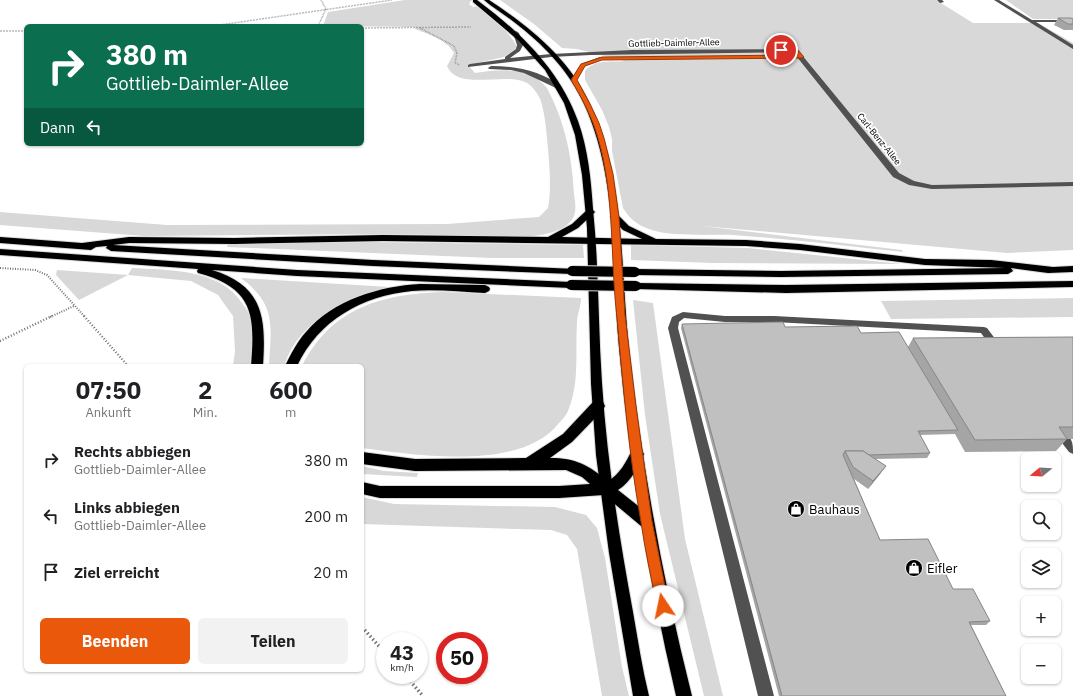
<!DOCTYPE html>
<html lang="de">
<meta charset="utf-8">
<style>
:root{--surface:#fff;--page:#f2f2f2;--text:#202124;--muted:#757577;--accent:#ea580c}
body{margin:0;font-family:"IBM Plex Sans",sans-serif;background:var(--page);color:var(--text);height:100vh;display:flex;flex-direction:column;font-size:15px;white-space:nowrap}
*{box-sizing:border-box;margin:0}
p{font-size:13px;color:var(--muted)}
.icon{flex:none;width:22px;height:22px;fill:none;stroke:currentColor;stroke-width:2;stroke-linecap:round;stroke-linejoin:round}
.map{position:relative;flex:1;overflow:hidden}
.panel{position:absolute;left:24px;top:364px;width:340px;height:308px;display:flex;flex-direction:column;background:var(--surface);border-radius:6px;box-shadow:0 1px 3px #0004}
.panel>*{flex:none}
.top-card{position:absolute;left:24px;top:24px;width:340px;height:122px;border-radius:6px;box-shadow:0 1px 3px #0004;background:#0b6e4f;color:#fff;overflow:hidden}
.needle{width:26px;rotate:252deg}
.fabs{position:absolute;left:1021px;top:452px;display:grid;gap:8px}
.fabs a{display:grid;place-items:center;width:40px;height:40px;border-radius:6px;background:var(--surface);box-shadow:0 1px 3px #0004;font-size:20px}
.speed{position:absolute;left:376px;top:632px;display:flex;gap:8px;font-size:20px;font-weight:700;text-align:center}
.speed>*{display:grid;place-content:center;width:52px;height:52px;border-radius:50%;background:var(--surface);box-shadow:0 1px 3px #0004;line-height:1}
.speed small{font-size:10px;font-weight:400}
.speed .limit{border:6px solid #d22;background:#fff;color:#111}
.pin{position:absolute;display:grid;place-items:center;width:34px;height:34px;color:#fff;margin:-17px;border:2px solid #fff;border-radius:50%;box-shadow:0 1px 4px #0007}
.me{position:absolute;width:44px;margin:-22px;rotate:349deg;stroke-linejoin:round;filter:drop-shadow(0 0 3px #0008)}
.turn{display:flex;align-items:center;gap:14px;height:84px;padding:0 16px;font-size:18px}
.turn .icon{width:52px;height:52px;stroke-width:2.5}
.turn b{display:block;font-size:28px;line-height:34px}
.then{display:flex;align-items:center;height:38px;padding:0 16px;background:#0003;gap:8px;font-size:15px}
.eta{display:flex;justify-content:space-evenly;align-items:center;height:68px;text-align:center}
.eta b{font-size:24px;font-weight:700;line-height:28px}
.primary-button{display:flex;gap:8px;margin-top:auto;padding:8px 16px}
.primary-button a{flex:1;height:46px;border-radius:6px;background:var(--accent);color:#fff;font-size:16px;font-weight:700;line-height:46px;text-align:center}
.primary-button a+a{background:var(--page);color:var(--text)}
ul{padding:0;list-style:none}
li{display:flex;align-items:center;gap:12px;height:56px;padding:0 16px}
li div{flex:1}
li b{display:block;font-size:15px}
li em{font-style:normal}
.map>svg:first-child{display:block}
.green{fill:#d8d8d8}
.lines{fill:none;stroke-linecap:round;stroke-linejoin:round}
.major-casing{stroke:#dbdbdb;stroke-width:2}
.highway-casing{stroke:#dbdbdb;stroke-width:2}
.path-far3{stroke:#737373;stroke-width:1.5;stroke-dasharray:0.5 1;stroke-linecap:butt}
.path-far2{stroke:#737373;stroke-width:2;stroke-dasharray:1 1.5;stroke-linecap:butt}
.path-far1{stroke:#737373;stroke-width:2.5;stroke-dasharray:1 2;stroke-linecap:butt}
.path{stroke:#737373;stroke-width:3.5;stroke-dasharray:1.5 2.5;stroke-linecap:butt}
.minor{fill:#515151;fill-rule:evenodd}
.major{fill:#000;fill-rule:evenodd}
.highway{fill:#000;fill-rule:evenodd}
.highway-bridge-casing{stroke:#dbdbdb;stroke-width:12;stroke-linecap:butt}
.highway-bridge{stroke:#000;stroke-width:10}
.wall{fill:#a5a5a5}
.shaded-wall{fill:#868686}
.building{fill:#c0c0c0;stroke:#868686}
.route{fill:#ea580c;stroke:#983908}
.labels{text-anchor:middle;stroke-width:3.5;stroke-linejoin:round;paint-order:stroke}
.far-street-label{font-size:9px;fill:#000;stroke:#fff}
.near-poi-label{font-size:13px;fill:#000;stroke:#fff;text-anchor:start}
</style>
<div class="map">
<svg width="1073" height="696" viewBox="0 0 1073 696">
<rect width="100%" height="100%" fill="#fff"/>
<g class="green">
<path d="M405 0H479L471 1 469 4 473 7 477 6C490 16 512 33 517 48L504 57 468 65 475 73C501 69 528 66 547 88 565 122 572 156 574 194 575 201 577 211 573 218 564 233 541 235 526 237L388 234 144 236 0 225V212L167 225 447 224 539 217 548 208C552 185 549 162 547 138 546 128 545 116 542 105 541 98 533 86 527 83 506 71 458 92 447 66L454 53C446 39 430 35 415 29V27L323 26 328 12Z"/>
<path d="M500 0H936L973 23H1038L1073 43V250L1007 253 702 226 902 250 903 252C847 246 790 239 733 235 710 234 669 237 649 229 637 225 629 218 623 208L612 151V139L609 127 602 110 585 80V71C596 58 611 63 625 61L577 49 562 48 534 24Z"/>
<path d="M1006 0H1073V19H1033Z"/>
<path d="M371 242 583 245 584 258H492L227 247 228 244Z"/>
<path d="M631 245 748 248 902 264 713 263 631 260Z"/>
<path d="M132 268C169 270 220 269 242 303 245 307 249 312 250 317 254 332 252 351 250 366H233L235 351 233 316 218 295 191 281 128 275 79 300 56 275 57 270 128 275Z"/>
<path d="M241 278 389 287C346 298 299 320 284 366H269C271 326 277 305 241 278Z"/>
<path d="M444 292 581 298C581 307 577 314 577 322 575 352 580 382 568 411 566 416 562 420 559 423 521 472 416 455 362 448V366H302C332 307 382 294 444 292Z"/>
<path d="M1073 298V317L891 319 881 301Z"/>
<path d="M633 300 653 303 685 539 723 696H704L660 514 645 415Z"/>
<path d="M362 466 384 471 418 473 417 477 362 474Z"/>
<path d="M362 497 394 504 555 507 586 515 597 528 605 558 622 667 629 696H602L577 549 567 535 551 530 362 524Z"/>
</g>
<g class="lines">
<g class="major-casing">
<g id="major">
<path d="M473 0H477C520 32 559 69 578 121 588 149 591 179 593 209 599 267 598 325 602 383 607 460 619 536 633 612 638 640 642 668 649 696H633L609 553 596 455 591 384 587 228 582 175 575 135 564 103 545 70 519 41 473 2Z"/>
<path d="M484 0H489C530 27 569 58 590 104 626 180 620 266 629 348 642 466 663 581 692 696H676C649 581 630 466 619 348 611 266 619 181 584 104 569 71 543 44 514 22 504 14 493 8 484 0Z"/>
</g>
</g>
<g class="highway-casing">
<g id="highway">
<path d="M590 209 593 210 595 212 593 214 578 228 562 237 642 239 623 230 610 217 615 214 618 215 629 226 656 239 746 240 800 244 925 259 991 260 1053 267 1073 266V272L1048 273 1011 268 1013 271 1008 274 781 277 635 275 630 272 635 269 781 271 1005 268 925 265 800 250 746 246 383 241 235 244 129 243 113 245 373 260 576 269 577 271 572 274 373 266 111 251 106 248 107 246 96 247 91 250 0 243V237L82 243 129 237 235 238 383 235 548 237 572 224 587 210Z"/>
<path d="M0 249 297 270 571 282 575 283 576 285 575 287 571 288 297 276 212 270C264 286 266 318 263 366H251C255 315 254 288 198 273L197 271 198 269 0 255Z"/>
<path d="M1073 281V287L786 293 636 289 632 288 631 286 632 284 636 283 786 285Z"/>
<path d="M420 284 485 285 489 287 490 289 489 291 485 293C461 292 436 289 412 291 362 296 319 320 297 366H285C291 354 297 342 306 332 333 300 380 286 420 284Z"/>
<path d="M598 401 603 402 605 406 603 410 572 442 550 458C576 458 588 465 608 481 620 474 626 462 632 450L637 448 642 450 644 454C638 467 631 482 618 490L651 516 654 521 651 526 646 528 641 526 604 495 559 498H380L362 494V482L380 486H559L590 484 582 477 566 470 415 471 362 464V452L415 459 526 458 563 434 593 402Z"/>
</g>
</g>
<g class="path-far3">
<path d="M321 0 326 9"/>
<path d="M213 26 392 0"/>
<path d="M318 26 326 9"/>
<path d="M362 28 471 27"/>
<path d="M420 28 454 46 457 53 455 63 460 65"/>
<path d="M0 31H26"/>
</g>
<g class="path-far2">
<path d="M0 268 35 270 47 275 85 317"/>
<path d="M50 317 74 306"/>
</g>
<g class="path-far1">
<path d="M84 316 128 366"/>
<path d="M0 341 52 316"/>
</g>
<g class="path">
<path d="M362 627 385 653"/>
<path d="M405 675 423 696"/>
</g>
<g class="minor">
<path d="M937 0H942L944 2 940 3Z"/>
<path d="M994 0H999L1032 20H1073V22H1036L1073 45V49Z"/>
<path d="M516 31 519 33 523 45 520 51 510 58 551 54 632 50 797 49 899 173 914 181 932 185 1073 182V186L932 189 909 185 893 177 793 52 591 55 551 57 468 67V65L470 64 505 59V57L516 49 517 45 513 33Z"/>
<path d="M600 57 605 58 585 66 576 81H572L571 80 581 64Z"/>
<path d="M491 66C515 66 543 71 561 87L556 88 524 73 511 70 489 69 488 68Z"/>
<path d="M683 312 725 316H774L984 327 987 328 1002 348 1001 350H993L981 333 774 322H725L684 318 679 322 678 328 774 696H758L668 328 672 317Z"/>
<path d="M1065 434C1073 438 1073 445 1073 454L1069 452 1059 439 1061 436Z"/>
</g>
<use href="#major" class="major"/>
<use href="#highway" class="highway"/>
<g class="highway-bridge-casing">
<g id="highway-bridge">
<path d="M572 271 635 272"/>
<path d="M571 285 636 286"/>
</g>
</g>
<use href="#highway-bridge" class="highway-bridge"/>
</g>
<g class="wall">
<path d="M1058 18 1073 19V30H1064L1054 25Z"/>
<path d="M682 324 785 327 861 333 908 347 913 338 1073 337V439H1067L1056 451 965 452 955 434 920 435 930 453 927 458 875 459 886 466 880 474 868 489 854 479 880 540 953 589 990 621 986 625H971L1006 696H779L681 328Z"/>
</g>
<path class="shaded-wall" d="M886 466 880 474 868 489 873 481Z"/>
<g class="building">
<path d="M1058 18H1071L1073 19V24H1068Z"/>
<path d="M783 322 785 327 857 326 861 333 899 332 958 430 918 431 930 453 869 455 863 451H845L843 455 880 540 928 539 953 589H973L990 621 969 622 1006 696H782L682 324Z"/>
<path d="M1073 337V427H1059L1067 439 975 440 913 338Z"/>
<path d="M845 451H863L886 466 873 481 853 467Z"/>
</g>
<path class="route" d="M779 49H797L804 57 801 58 602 60 585 66 577 80 590 104 599 123 604 138 613 174 619 217 625 315 636 406 652 521 669 606 667 610 663 612 658 610 657 606C651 578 645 550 641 522 629 455 623 386 617 318 610 258 615 196 598 138 592 117 582 98 571 80L581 64 602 57 797 55 794 51 781 52Z"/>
<defs>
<g id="shop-disc" transform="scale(0.9)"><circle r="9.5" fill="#000" stroke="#fff"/><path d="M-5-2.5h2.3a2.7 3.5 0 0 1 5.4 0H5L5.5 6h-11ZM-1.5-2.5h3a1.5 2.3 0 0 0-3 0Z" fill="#fff"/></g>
</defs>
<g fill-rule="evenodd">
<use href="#shop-disc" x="796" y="509"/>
<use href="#shop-disc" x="914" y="568"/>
</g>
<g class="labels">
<g class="far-street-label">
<text transform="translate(674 43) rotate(-1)" y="3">Gottlieb-Daimler-Allee</text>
<text transform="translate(879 139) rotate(51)" y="3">Carl-Benz-Allee</text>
</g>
<g class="near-poi-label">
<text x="809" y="514">Bauhaus</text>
<text x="927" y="573">Eifler</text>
</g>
</g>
</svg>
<div class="fabs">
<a><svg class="needle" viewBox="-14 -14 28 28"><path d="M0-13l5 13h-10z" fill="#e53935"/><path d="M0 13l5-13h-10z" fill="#757577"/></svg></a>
<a><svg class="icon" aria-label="search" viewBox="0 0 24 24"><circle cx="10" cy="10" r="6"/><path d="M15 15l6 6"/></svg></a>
<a><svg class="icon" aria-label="layers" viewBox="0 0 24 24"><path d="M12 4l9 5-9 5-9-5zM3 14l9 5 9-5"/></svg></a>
<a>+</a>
<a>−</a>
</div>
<div class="speed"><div>43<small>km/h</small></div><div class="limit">50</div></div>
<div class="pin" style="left:781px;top:50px;background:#d93025"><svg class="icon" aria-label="arrive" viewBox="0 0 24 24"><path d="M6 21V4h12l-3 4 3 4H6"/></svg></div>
<svg class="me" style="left:663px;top:606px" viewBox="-20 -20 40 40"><circle r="19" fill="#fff"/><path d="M0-13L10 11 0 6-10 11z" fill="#ea580c"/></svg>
<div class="top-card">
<div class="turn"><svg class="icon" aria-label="right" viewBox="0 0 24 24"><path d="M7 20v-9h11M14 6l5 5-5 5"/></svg><div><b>380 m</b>Gottlieb-Daimler-Allee</div></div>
<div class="then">Dann<svg class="icon" aria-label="left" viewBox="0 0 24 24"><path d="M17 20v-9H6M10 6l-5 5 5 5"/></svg></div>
</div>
<section class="panel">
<div class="eta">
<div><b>07:50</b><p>Ankunft</p></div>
<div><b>2</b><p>Min.</p></div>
<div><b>600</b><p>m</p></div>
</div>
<ul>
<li><svg class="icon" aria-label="right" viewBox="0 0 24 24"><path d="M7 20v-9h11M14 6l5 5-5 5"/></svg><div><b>Rechts abbiegen</b><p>Gottlieb-Daimler-Allee</p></div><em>380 m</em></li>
<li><svg class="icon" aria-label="left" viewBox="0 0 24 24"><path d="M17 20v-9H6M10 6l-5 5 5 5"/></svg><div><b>Links abbiegen</b><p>Gottlieb-Daimler-Allee</p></div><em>200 m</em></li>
<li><svg class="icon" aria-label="arrive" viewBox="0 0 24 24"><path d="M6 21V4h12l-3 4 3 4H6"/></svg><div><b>Ziel erreicht</b></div><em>20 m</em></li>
</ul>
<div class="primary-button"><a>Beenden</a><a>Teilen</a></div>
</section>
</div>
